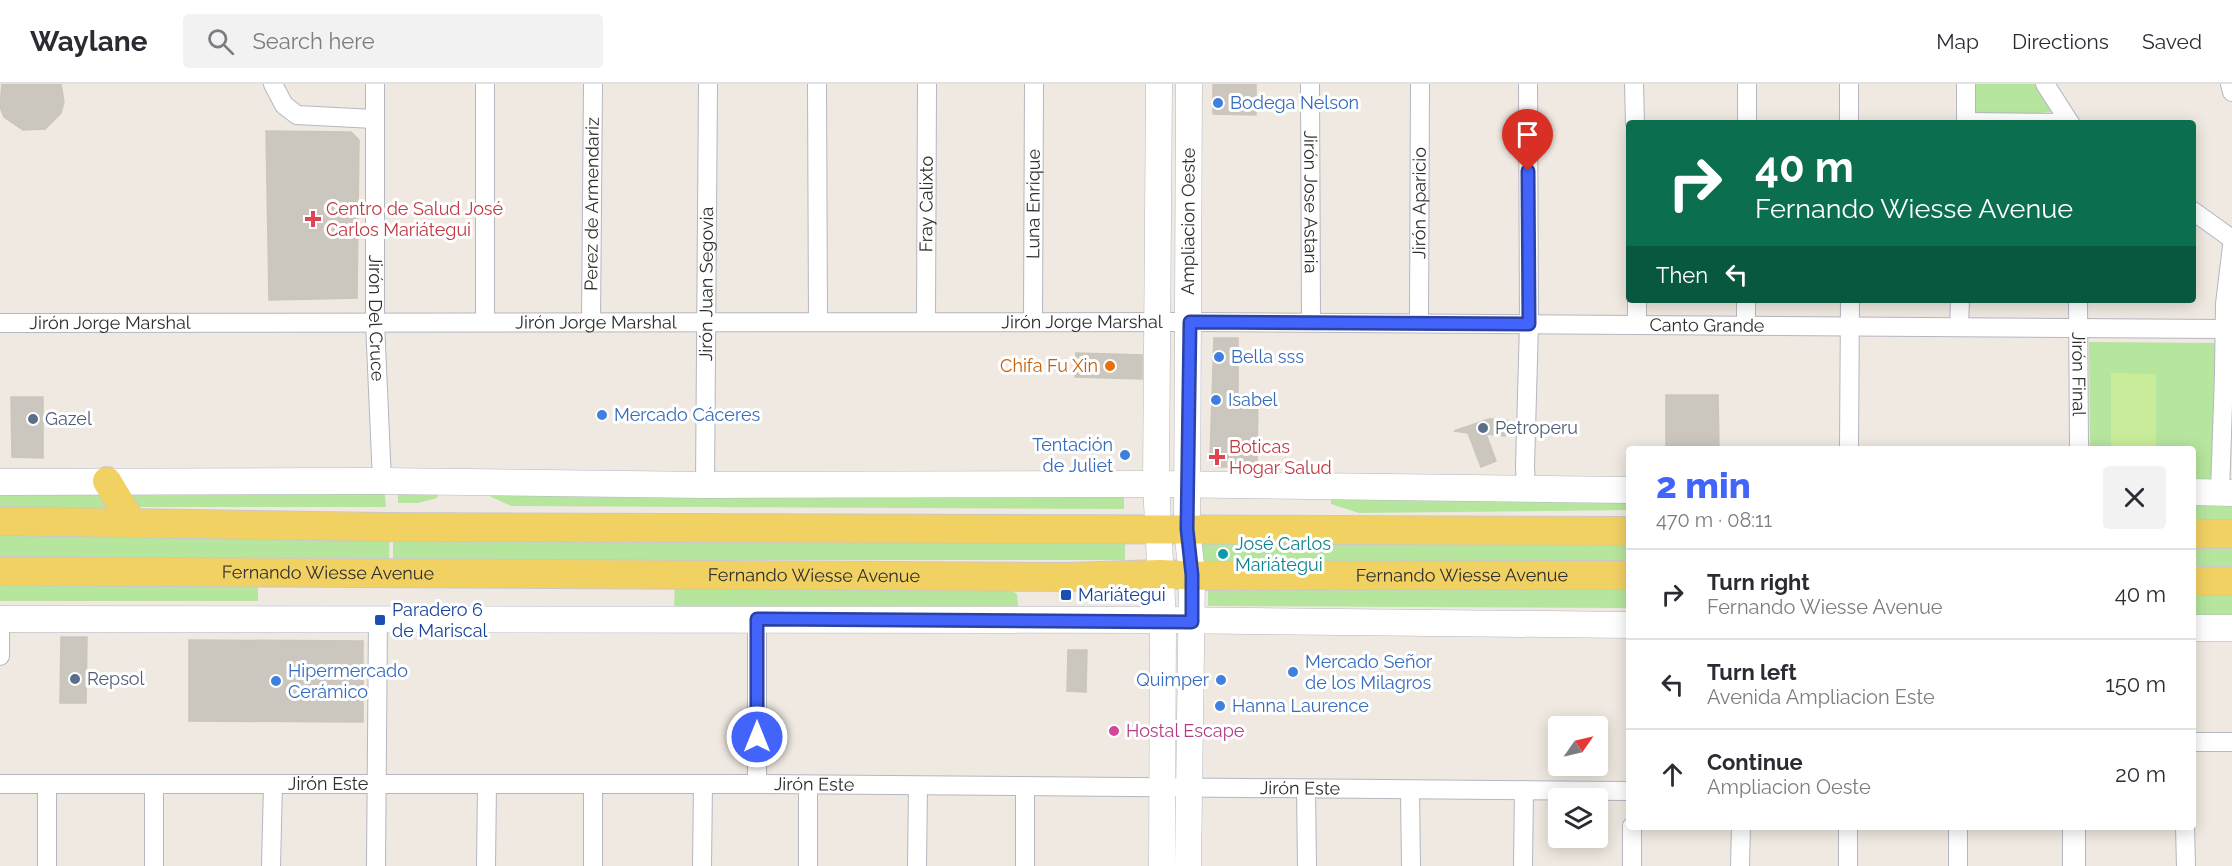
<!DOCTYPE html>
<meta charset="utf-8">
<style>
:root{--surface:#fff;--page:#f2f2f3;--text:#2b2b33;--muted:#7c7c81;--line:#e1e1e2;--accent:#4264fb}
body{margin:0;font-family:Raleway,sans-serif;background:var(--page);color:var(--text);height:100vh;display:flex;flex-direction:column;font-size:22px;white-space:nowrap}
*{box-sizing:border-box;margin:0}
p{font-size:20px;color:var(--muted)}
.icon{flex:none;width:33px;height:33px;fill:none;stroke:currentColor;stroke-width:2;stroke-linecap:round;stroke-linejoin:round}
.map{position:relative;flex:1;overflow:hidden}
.details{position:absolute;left:1626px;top:362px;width:570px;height:384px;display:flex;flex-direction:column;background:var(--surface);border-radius:6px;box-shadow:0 3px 15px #0003}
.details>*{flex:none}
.top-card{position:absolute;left:1626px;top:36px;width:570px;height:183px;border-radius:6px;box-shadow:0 3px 15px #0003;background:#0b6e4f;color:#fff;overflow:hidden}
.needle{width:39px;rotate:56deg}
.tools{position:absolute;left:1548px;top:632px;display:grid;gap:12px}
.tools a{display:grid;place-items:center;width:60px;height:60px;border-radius:6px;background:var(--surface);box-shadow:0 3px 15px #0003;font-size:30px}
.pin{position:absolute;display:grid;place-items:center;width:51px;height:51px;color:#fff;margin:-62px -26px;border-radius:50% 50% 50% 0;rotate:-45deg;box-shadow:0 0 6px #0007}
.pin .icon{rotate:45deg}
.me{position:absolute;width:66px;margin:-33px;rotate:0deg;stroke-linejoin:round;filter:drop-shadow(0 0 4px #0008)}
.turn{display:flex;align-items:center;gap:21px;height:126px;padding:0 30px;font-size:27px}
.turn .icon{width:78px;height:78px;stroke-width:2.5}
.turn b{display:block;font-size:42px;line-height:51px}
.then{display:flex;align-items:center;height:57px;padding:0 30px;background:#0003;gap:12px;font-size:22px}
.round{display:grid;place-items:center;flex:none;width:63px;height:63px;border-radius:6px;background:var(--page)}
.head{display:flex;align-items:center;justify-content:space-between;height:102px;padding:0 30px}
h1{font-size:36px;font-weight:800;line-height:45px;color:var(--accent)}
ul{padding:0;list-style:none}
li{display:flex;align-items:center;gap:18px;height:90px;padding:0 30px;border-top:2px solid var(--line)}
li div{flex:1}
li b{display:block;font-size:22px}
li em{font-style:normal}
header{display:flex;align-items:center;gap:36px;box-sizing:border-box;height:84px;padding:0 30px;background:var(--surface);border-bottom:2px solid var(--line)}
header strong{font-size:28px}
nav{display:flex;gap:33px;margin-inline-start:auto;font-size:21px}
.search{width:420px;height:54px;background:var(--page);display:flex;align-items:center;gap:15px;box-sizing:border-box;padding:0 21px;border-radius:6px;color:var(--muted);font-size:22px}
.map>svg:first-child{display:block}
.green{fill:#b6e59e}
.pitch{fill:#c9ec9a}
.building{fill:#cbc7bf;stroke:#cbc5ba;stroke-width:1.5}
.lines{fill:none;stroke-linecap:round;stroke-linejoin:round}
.minor-casing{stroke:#b4b7c1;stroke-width:20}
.tertiary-casing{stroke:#b4b7c1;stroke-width:24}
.secondary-casing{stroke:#b4b7c1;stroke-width:27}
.primary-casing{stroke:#c9c9c9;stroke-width:30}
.minor{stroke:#fff;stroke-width:18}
.tertiary{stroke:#fff;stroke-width:22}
.secondary{stroke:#fff;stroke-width:26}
.primary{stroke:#f2d163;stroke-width:28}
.route-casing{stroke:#2b41a3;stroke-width:15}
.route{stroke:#4264fb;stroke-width:10}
.shop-dot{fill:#3f7fe0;stroke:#fff;stroke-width:2}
.health-dot{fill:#e0444e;stroke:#fff;stroke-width:2}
.food-dot{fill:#e8710a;stroke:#fff;stroke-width:2}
.service-dot{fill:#5c6f8a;stroke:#fff;stroke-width:2}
.culture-dot{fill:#0f9aa8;stroke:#fff;stroke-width:2}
.transit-dot{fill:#1a4fb4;stroke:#fff;stroke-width:2}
.hotel-dot{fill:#d1479c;stroke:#fff;stroke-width:2}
.labels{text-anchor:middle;stroke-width:6;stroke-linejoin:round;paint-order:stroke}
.shop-label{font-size:18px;fill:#366cbe;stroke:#fff;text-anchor:start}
.street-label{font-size:18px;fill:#2e2e2e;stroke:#fff}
.health-label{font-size:18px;fill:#be3a42;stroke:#fff;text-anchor:start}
.food-label{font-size:18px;fill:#c56008;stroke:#fff;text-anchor:end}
.service-label{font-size:18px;fill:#4e5e75;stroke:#fff;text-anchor:start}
.culture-label{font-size:18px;fill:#0d838f;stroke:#fff;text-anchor:start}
.transit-label{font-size:18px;fill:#164399;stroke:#fff;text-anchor:start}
.hotel-label{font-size:18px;fill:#b23c85;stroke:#fff;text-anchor:start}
</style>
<header>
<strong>Waylane</strong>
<div class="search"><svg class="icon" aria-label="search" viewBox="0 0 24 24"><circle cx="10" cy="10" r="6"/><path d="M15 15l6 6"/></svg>Search here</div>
<nav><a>Map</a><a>Directions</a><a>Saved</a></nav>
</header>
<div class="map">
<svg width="2232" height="782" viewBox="0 0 2232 782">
<rect width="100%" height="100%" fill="#efe9e1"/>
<g class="green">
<path d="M1969 0H2039L2054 26 2051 28 1969 34Z"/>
<path d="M2089 258 2217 259 2216 399H2193V364H2090Z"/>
<path d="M384 403 386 423H136L117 405Z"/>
<path d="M398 405 439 406 437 414 418 419H398Z"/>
<path d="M1124 406V425L511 422 485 410Z"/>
<path d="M0 407H99L115 424H0Z"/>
<path d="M1629 408V426L1359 429 1331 420V410Z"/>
<path d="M2193 418 2232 419V435H2193Z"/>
<path d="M0 444H390L389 476 0 475Z"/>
<path d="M393 444 1125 445V476H393Z"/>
<path d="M1192 448 1629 453V483L1195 479Z"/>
<path d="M2193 457H2232V487L2193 486Z"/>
<rect x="0" y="495" width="258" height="22"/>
<path d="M675 498 997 499 1017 510 1018 522H674Z"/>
<path d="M1208 498 1629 499V524L1208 522Z"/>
<rect x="2193" y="509" width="39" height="24"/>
</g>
<path class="pitch" d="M2111 289 2156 290V364H2111Z"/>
<g class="building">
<path d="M2 0H61L64 18 61 29 45 45 23 46 4 33 0 23Z"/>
<path d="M1213 0H1256V31L1213 30Z"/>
<path d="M266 47 351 48 359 56 357 214 269 216Z"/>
<path d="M1214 254H1238V310L1258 311 1257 383H1218L1210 374Z"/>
<path d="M1076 269 1142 271V295L1075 293Z"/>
<path d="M1666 311H1718L1719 364H1666Z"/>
<path d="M11 313H43V374L12 373Z"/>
<path d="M1489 335 1507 336 1505 352 1486 350 1496 377 1481 383 1468 349 1454 347Z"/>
<path d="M61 553H87L86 619H60Z"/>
<path d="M189 556 363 557V638L189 637Z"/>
<path d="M1068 566H1087L1086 608 1067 607Z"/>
</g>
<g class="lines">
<g class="minor-casing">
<g id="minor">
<path d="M273 0 284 21 297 31 374 35"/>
<path id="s1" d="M375 0V238L382 397"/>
<path d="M817 0 818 238"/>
<path id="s2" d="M1310 0 1311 238"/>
<path d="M1634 0 1635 39"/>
<path d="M1849 0V39"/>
<path d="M1966 0V39"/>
<path d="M2045 0 2070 39"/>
<path d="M2230 0 2232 8"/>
<path d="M1966 38 2070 39"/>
<path d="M1747 39V0"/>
<path d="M2193 127 2232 155"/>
<path d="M1637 216V241"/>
<path id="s3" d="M2078 216 2079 364"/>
<path d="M485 237V0"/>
<path id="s4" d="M591 238 593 0"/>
<path id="s5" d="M926 238 927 0"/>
<path id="s6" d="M1033 238 1034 0"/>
<path id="s7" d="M0 239 1190 238 2224 245"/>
<path id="s8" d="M1419 239 1420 0"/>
<path d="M1746 242V216"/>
<path d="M1959 243 1960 216"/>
<path d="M2224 289 2225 220 2232 162"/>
<path d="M1849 364 1850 216"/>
<path id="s9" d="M705 401 708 0"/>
<path d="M1526 405 1525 382 1529 240 1528 0"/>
<path d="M2220 409 2224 289 2232 288"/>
<path d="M757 535V700"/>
<path d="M0 572V535"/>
<path d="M2193 658H2232"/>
<path id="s10" d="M0 700H757L1629 707"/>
<path d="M593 702V782"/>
<path d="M1306 705 1307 782"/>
<path d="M1410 707 1411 782"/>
<path d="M1632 742V782"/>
<path d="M2185 742 2186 782"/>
<path d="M47 782V701"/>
<path d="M154 782V700"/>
<path d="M271 782 273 701"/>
<path d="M376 782 378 534"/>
<path d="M486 782 487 701"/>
<path d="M702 782 703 700"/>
<path d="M808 782V701"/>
<path d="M917 782 918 702"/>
<path d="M1025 782V704"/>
<path d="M1523 782 1524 706"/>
<path d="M1740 782 1741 742"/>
<path d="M1848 782V742"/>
<path d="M1958 782V742"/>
</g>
</g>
<g class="tertiary-casing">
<path id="tertiary" d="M2074 782V742"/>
</g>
<g class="secondary-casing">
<g id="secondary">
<path d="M1159 0 1156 400 1163 536 1162 782"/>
<path d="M0 398 382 397 705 401 1156 400 1629 406"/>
<path d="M2193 408 2232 409"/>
<path d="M0 535 1163 536 1629 541"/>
<path d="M2193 544H2232"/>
<path id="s11" d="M1188 782 1192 491 1187 445 1189 0"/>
</g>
</g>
<g class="primary-casing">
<g id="primary">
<path d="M107 397 132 439"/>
<path d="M0 437 384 443 1629 447"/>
<path d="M2193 450H2232"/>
<path id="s12" d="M0 487 1068 493 1160 490 1207 492 1629 491"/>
<path d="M2193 497H2232"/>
</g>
</g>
<use href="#minor" class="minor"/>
<use href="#tertiary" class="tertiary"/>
<use href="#secondary" class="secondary"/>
<use href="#primary" class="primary"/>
</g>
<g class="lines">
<g class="route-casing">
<path id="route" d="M757 653V535L1192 538V491L1187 445 1190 238 1529 240 1528 87"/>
</g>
<use href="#route" class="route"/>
</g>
<g class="shop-dot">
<circle cx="1218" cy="19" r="6"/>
<circle cx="1219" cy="273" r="6"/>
<circle cx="1216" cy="316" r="6"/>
<circle cx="602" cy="331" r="6"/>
<circle cx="1125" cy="371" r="6"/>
<circle cx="1293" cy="588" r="6"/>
<circle cx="1221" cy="596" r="6"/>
<circle cx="276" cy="597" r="6"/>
<circle cx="1220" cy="622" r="6"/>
</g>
<g class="health-dot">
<path d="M310 126h6v6h6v6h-6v6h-6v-6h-6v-6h6z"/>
<path d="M1214 364h6v6h6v6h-6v6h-6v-6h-6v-6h6z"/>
</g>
<circle class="food-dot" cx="1110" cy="282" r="6"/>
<g class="service-dot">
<circle cx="33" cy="335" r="6"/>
<circle cx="1483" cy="344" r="6"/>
<circle cx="75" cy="595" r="6"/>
</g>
<circle class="culture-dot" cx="1223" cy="470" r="6"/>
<g class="transit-dot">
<rect x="1060" y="505" width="12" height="12" rx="3"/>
<rect x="374" y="530" width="12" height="12" rx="3"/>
</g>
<circle class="hotel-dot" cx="1114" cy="647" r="6"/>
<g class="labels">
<g class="shop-label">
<text x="1230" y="25">Bodega Nelson</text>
<text x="1231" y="279">Bella sss</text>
<text x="1228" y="322">Isabel</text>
<text x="614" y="337">Mercado Cáceres</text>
<text x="1113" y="367" text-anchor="end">Tentación<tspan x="1113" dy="21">de Juliet</tspan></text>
<text x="1305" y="584">Mercado Señor<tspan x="1305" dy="21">de los Milagros</tspan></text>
<text x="288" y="593">Hipermercado<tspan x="288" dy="21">Cerámico</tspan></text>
<text x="1209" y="602" text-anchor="end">Quimper</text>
<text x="1232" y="628">Hanna Laurence</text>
</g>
<g class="street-label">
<text dy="6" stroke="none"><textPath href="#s4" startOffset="118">Perez de Armendariz</textPath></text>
<text dy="6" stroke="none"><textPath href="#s5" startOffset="118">Fray Calixto</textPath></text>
<text dy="6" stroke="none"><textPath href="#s6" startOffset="118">Luna Enrique</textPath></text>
<text dy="6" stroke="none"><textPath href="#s2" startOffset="118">Jirón Jose Astaria</textPath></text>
<text dy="6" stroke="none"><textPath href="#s8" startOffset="120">Jirón Aparicio</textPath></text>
<text dy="6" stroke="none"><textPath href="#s11" startOffset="645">Ampliacion Oeste</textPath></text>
<text dy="6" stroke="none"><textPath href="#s9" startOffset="201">Jirón Juan Segovia</textPath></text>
<text dy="6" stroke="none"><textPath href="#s1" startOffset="234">Jirón Del Cruce</textPath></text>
<text dy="6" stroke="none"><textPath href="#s7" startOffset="596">Jirón Jorge Marshal</textPath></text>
<text dy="6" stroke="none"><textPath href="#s7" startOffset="1082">Jirón Jorge Marshal</textPath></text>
<text dy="6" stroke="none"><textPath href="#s7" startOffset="110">Jirón Jorge Marshal</textPath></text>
<text dy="6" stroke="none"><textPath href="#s7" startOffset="1707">Canto Grande</textPath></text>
<text dy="6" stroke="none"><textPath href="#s3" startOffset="74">Jirón Final</textPath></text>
<text dy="6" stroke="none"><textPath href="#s12" startOffset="328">Fernando Wiesse Avenue</textPath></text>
<text dy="6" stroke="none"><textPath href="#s12" startOffset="814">Fernando Wiesse Avenue</textPath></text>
<text dy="6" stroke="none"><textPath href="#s12" startOffset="1462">Fernando Wiesse Avenue</textPath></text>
<text dy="6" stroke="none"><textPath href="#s10" startOffset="328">Jirón Este</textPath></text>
<text dy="6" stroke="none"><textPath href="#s10" startOffset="814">Jirón Este</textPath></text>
<text dy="6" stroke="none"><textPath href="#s10" startOffset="1300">Jirón Este</textPath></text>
</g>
<g class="health-label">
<text x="326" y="131">Centro de Salud José<tspan x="326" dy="21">Carlos Mariátegui</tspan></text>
<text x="1229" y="369">Boticas<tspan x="1229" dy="21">Hogar Salud</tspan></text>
</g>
<g class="food-label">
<text x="1098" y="288">Chifa Fu Xin</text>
</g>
<g class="service-label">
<text x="45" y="341">Gazel</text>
<text x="1495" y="350">Petroperu</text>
<text x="87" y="601">Repsol</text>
</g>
<g class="culture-label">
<text x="1235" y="466">José Carlos<tspan x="1235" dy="21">Mariátegui</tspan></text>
</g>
<g class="transit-label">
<text x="1078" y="517">Mariátegui</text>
<text x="392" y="532">Paradero 6<tspan x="392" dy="21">de Mariscal</tspan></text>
</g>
<g class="hotel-label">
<text x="1126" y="653">Hostal Escape</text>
</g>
</g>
</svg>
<div class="tools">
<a><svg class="needle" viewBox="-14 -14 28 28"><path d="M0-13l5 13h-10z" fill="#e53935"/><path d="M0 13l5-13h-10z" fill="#7c7c81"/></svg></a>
<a><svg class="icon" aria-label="layers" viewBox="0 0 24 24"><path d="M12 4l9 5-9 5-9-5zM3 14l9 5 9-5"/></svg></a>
</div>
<div class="pin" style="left:1528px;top:87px;background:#d93025"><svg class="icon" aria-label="arrive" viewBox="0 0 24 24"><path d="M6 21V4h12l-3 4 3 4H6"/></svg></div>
<svg class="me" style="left:757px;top:653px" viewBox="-20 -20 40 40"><circle r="17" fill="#4264fb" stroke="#fff" stroke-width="3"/><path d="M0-11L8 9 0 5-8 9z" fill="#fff"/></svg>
<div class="top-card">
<div class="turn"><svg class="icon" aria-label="right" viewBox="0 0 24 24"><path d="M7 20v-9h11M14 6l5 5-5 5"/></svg><div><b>40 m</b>Fernando Wiesse Avenue</div></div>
<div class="then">Then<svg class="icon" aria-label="left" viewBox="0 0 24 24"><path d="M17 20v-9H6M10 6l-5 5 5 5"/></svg></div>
</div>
<section class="details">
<div class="head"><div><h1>2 min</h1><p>470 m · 08:11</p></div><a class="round"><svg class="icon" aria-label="close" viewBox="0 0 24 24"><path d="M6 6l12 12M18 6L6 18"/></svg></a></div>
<ul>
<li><svg class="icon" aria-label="right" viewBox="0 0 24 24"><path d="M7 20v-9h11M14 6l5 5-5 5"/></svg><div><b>Turn right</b><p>Fernando Wiesse Avenue</p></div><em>40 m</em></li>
<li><svg class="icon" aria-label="left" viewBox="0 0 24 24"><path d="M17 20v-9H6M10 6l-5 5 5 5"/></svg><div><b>Turn left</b><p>Avenida Ampliacion Este</p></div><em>150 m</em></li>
<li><svg class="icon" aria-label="ahead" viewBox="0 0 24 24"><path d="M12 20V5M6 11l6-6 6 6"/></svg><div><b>Continue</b><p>Ampliacion Oeste</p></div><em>20 m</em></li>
</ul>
</section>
</div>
